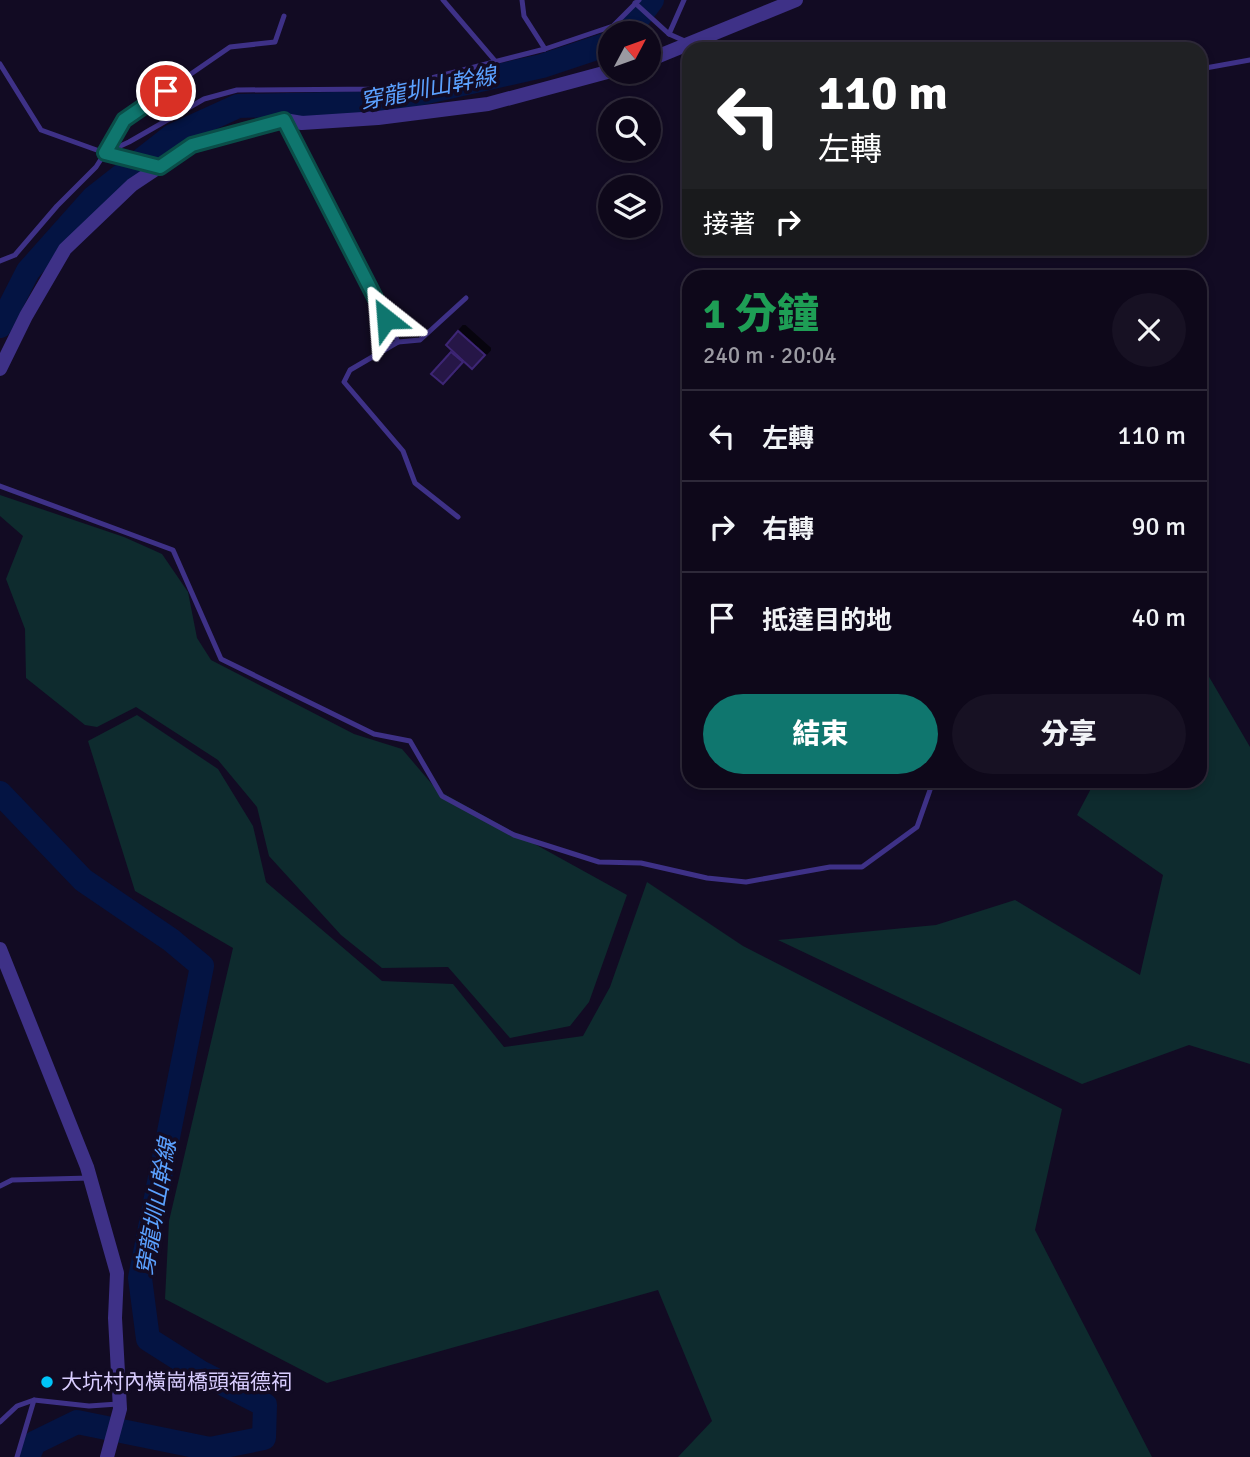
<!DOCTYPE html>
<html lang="zh-TW">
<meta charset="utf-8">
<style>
:root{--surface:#0e081a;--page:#171123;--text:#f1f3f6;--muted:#9b9aa2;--line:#2e2939;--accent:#0f766e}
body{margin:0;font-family:Signika,"Noto Sans TC",sans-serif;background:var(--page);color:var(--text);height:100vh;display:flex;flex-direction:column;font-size:26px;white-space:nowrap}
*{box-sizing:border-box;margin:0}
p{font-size:23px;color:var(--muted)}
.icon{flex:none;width:38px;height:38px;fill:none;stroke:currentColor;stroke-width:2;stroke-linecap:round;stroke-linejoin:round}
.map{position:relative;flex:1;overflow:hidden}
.panel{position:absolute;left:682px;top:270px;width:525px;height:518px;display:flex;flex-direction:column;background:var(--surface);border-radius:21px;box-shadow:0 4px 10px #0003,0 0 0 2px var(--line)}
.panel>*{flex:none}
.hud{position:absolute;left:682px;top:42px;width:525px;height:214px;border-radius:21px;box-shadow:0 4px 10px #0003,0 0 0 2px var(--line);background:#202124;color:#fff;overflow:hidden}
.needle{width:46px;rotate:49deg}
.buttons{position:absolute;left:598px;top:21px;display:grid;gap:14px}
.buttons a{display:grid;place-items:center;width:63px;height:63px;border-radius:50%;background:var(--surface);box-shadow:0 4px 10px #0003,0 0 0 2px var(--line);font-size:35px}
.pin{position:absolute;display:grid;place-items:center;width:60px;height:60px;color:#fff;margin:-30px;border:4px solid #fff;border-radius:50%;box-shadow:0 2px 7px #0007}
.me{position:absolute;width:77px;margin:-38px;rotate:332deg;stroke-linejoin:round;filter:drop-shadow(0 0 5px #0008)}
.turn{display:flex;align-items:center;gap:24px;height:147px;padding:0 21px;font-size:32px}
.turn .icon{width:91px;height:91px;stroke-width:2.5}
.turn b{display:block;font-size:49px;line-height:60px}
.then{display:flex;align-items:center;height:66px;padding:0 21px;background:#0003;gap:14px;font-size:26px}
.round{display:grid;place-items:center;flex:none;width:74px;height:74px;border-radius:37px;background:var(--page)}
.overview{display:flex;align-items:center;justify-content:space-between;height:119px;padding:0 21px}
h1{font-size:42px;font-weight:800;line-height:52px;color:#1e9e55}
.primary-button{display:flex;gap:14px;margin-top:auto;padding:14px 21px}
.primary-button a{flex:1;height:80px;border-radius:42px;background:var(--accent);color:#fff;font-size:28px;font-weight:800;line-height:80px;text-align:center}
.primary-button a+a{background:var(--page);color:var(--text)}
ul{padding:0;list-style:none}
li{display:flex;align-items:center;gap:21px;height:91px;padding:0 21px;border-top:2px solid var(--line)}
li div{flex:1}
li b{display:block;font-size:26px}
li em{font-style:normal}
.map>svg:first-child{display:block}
.green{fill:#0e2b2e}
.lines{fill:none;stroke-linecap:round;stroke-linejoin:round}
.river{stroke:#041443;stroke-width:24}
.building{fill:#251546;stroke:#3d2574;stroke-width:2;filter:url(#shadow)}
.service{stroke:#3e3187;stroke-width:5}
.tertiary{stroke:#3e3187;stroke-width:14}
.route-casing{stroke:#0a4d48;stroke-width:18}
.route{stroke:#0f766e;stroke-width:12}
.poi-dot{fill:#00c4f8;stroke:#120b23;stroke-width:2.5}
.labels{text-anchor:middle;stroke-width:7;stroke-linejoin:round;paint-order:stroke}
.poi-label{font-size:21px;fill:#d9cdff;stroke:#120b23;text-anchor:start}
.water-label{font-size:23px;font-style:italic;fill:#5ba1ff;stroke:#120b23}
</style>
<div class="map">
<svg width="1250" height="1457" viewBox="0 0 1250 1457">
<defs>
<filter id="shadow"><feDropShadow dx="6" dy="-6" stdDeviation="0" flood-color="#0009"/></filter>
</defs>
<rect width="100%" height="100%" fill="#120b23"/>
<g class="green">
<path d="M0 495 124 537 162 554 188 592 197 638 211 660 354 734 402 749 437 790 627 895 589 1002 570 1026 510 1038 448 967 382 968 341 935 269 856 257 807 218 760 136 707 97 727 85 725 26 678 25 629 6 579 23 536 0 516Z"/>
<path d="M1201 663 1250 747V1064L1189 1045 1082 1084 778 940 936 925 1015 900 1140 975 1163 875 1077 815 1095 781 1200 780Z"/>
<path d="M137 715 218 769 253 826 266 882 382 981 453 984 504 1047 583 1036 610 987 647 882 743 946 1062 1109 1035 1230 1152 1457H678L712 1421 658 1290 327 1383 165 1299 169 1221 233 948 135 891 88 741Z"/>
</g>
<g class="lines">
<g class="river">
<path d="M627 33 652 0"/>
<path d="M0 326 28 271 93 198 172 136 238 106 378 103 542 66 611 43"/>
<path d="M0 793 83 880 171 940 202 966 140 1278 148 1339 200 1372 265 1405 264 1438 210 1449 77 1422 34 1443 28 1457"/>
</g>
</g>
<g class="building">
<path d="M458 331 485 355 472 369 446 345Z"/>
<path d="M451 352 463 362 443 384 431 374Z"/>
</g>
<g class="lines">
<g class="service">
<path d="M443 0 496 62"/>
<path d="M522 0 524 16 545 49"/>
<path d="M635 3 669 34 687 42"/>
<path d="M669 34 684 0"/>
<path d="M0 64 41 130 105 153 155 165"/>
<path d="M1200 69 1250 60"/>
<path d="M287 124 398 342 350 370 344 382 403 451 415 483 458 517"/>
<path d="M105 153 124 120 230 47 275 42 284 16"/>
<path d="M0 261 15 255 57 206 96 167 105 153 129 142 204 99 237 90 379 89 408 84 545 49 613 26 639 0"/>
<path d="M398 342 420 340 466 298"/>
<path d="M0 486 173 550 221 659 374 734 410 741 442 796 514 835 599 862 641 863 707 878 746 882 830 867H862L917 827 930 790"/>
<path d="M0 1186 12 1180 90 1178"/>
<path d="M0 1422 17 1406 34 1400"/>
<path d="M17 1457 34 1400 89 1406 118 1404"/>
</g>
<g class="tertiary">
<path d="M649 60 796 0"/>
<path d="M0 369 26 316 65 249 132 185 192 145 284 120 302 123 378 118 488 104 611 71"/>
<path d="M0 949 87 1167 117 1273 115 1318 120 1409 107 1457"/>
</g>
</g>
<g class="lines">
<g class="route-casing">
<path id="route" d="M166 91 124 120 105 153 160 167 192 145 284 120 386 319"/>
</g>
<use href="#route" class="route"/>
</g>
<circle class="poi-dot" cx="47" cy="1382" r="7"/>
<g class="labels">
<g class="poi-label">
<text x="61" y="1389">大坑村內橫崗橋頭福德祠</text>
</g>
<g class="water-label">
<text transform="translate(428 88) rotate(-11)" y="8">穿龍圳山幹線</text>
<text transform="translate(156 1207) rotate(-80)" y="8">穿龍圳山幹線</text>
</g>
</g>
</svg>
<div class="buttons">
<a><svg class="needle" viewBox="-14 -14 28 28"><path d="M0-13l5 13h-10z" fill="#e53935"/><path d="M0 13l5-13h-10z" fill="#9b9aa2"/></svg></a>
<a><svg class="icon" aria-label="search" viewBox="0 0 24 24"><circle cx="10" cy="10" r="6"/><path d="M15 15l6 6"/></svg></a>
<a><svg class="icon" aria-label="layers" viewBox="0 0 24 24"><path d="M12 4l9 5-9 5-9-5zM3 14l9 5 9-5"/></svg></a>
</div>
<div class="pin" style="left:166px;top:91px;background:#d93025"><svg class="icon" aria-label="arrive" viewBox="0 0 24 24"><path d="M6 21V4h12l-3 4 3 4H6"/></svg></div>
<svg class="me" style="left:386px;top:319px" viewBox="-20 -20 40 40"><path d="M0-17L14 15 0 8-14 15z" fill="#0f766e" stroke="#fff" stroke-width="4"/></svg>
<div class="hud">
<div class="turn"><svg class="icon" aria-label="left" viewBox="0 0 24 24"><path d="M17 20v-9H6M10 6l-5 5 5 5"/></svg><div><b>110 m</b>左轉</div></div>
<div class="then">接著<svg class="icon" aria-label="right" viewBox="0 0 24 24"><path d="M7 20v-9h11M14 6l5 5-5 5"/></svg></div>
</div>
<section class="panel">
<div class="overview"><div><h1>1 分鐘</h1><p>240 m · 20:04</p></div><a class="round"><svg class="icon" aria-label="close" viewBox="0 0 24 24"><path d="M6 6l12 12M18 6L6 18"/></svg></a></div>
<ul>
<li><svg class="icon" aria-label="left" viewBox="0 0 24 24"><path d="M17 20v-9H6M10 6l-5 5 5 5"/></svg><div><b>左轉</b></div><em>110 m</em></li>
<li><svg class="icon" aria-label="right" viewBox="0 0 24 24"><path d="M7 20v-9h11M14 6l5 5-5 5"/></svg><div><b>右轉</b></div><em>90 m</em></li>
<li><svg class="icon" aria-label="arrive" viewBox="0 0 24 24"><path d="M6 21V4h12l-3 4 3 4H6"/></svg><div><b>抵達目的地</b></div><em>40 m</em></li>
</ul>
<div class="primary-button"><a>結束</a><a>分享</a></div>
</section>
</div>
